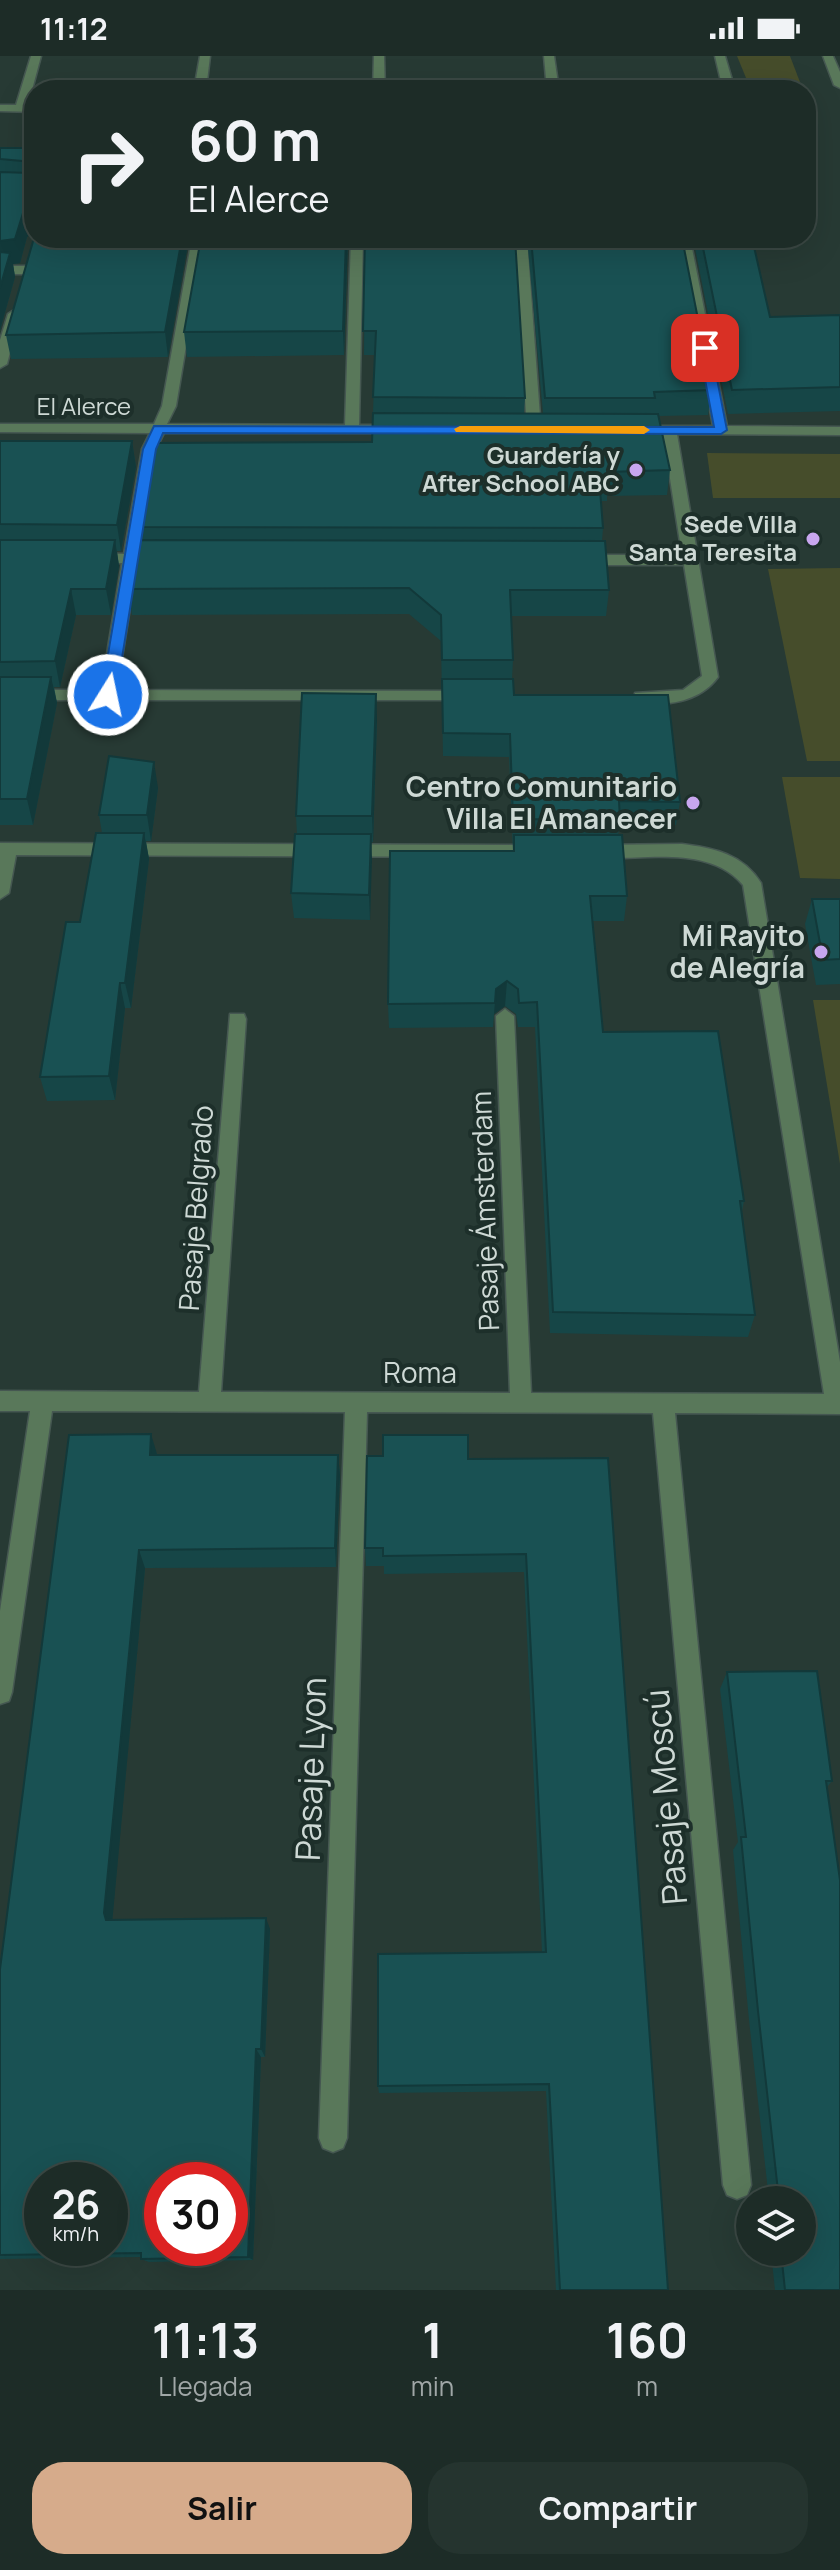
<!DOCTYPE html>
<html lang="es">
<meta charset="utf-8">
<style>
:root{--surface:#1d2c27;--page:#25342f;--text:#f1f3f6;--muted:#a0a7a7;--line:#3b4844;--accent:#d6ab8b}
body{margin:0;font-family:Manrope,sans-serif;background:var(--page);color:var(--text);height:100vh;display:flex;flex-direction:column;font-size:30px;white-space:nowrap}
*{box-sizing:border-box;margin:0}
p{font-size:26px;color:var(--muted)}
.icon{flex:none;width:44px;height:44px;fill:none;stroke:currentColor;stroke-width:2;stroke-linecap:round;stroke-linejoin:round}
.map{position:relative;height:2234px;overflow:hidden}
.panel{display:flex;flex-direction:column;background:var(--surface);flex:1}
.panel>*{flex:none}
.top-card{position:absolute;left:24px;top:24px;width:792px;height:168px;border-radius:32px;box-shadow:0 8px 32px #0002,0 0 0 2px var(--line);background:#1d2c27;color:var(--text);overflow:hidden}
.buttons{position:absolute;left:736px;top:2130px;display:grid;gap:16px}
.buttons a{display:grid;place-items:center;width:80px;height:80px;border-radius:50%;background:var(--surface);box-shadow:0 8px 32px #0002,0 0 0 2px var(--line);font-size:40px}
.speed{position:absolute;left:24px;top:2106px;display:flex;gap:16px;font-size:40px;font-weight:700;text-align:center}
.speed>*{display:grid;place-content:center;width:104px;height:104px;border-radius:50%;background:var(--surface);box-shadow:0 8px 32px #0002,0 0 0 2px var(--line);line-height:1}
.speed small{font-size:20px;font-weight:400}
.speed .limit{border:12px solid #d22;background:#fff;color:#111}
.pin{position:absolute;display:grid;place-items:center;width:68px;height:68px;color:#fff;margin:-34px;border-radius:16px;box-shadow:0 4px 12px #0006}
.me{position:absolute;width:88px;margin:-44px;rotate:10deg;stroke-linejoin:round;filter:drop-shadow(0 0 6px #0008)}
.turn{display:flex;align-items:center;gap:28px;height:168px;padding:0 32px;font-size:36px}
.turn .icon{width:104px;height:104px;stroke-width:2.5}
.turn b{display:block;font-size:56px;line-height:68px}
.eta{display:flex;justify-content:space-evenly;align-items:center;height:136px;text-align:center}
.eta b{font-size:48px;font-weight:700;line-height:56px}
.button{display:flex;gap:16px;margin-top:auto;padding:16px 32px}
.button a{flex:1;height:92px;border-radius:32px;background:var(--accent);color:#111;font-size:32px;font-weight:700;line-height:92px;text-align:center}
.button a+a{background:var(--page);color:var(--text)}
.status{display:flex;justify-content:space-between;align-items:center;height:56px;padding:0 40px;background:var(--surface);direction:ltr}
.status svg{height:22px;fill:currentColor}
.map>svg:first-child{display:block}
.green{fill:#464d2b}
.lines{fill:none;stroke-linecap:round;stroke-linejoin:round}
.minor-casing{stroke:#455751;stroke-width:3}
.minor{fill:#59785a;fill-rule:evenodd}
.wall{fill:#164647}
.shaded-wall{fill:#12393a}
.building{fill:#195153;stroke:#12393a;stroke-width:2;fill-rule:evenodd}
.route{fill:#1a73e8;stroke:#114b97;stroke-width:2}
.slow{fill:#f59e0b}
.poi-dot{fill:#c8a6ef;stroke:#1d2f2a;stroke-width:3}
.labels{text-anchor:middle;stroke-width:8;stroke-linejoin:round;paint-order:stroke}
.far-street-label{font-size:24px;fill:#ced9d5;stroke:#1d2f2a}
.far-poi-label{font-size:24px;font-weight:bold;fill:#ced9d5;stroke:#1d2f2a;text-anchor:end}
.poi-label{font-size:28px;font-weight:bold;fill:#ced9d5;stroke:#1d2f2a;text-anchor:end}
.street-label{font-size:28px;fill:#ced9d5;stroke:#1d2f2a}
.near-street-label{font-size:34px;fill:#ced9d5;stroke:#1d2f2a}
</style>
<div class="status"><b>11:12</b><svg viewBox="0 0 49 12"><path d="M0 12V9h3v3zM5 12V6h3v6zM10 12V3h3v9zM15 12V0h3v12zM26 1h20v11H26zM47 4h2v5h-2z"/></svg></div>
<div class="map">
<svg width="840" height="2234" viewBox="0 0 840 2234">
<rect width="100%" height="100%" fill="#273a34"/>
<g class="green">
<path d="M737 0H790L803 34H751Z"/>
<path d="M707 397 840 398V442H713Z"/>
<path d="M840 512V705H807L768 513Z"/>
<path d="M782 721H840V823L800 822Z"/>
<path d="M813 944H840V1108Z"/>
</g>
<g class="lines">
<g class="minor-casing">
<g id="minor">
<path d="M31 0H41L28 49 34 50V56L0 55V49H16Z"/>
<path d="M200 0H210L206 34H194Z"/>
<path d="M374 0H384L385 34H373Z"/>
<path d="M544 0H554L559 34H547Z"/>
<path d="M715 0H725L735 34H723Z"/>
<path d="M823 0H833L840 16V32L834 29Z"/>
<path d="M192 182H204L176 350 167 368 345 369 351 182H363L359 369H400L407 373 400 377H164L156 393 139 498H160L167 503 160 508 137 507 117 634 469 635 477 640 475 644H0V634H101L122 507H92L85 502 92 497 124 498 142 393 150 377 0 376V368H154L162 350Z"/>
<path d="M515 182H527L541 374 534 378 527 374Z"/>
<path d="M678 182H690L727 370 840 371V379L677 378 718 621C700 646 664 652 635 645V637L683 634 702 620 684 509H580L573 504 580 499H682L663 378 649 374 656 370H713Z"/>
<path d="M0 210H27L33 214 27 218H0Z"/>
<path d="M14 254 20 258 7 308 0 312V284L8 258Z"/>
<path d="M0 787 540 789 549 795 540 801 16 799 9 837 0 843Z"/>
<path d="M682 788C714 792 743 798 761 827L840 1306V1358L675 1357 751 2129 747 2139 737 2143 727 2139 723 2129 653 1357 367 1356 347 2082 343 2092 333 2096 323 2092 319 2082 345 1356 52 1355 12 1636 9 1645 0 1648V1555L30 1355H0V1335L199 1336 230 958H244L246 963 221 1336 510 1337 496 960 505 953 514 960 531 1337 824 1338 743 829C701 778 603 816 587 795L596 789Z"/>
</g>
</g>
<use href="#minor" class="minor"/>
</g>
<g class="wall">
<path d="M0 92H34V176L27 181 20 207 13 208 15 221 0 274Z"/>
<path d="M189 182 168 301 11 303 6 279Z"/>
<path d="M201 182H348L344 299 187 301 184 276Z"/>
<path d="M365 182 525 342 524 357H543L527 182H682L712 334 708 359 659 360 670 414 667 439 607 440V445H601L603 472 602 485 609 534 606 560H511L513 604 512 623 514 639 680 746 676 769 620 768 618 779 627 840 624 865H593L603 976 744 1145 742 1155 755 1259 748 1281 550 1277 535 971H518L516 958 505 950 494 958 493 971 389 972 388 948 513 795 509 701 443 700 441 585 409 558 132 559 128 533 141 484 139 471 372 386 375 299H364Z"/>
<path d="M693 182H752L770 261 840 259V355L728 358Z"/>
<path d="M0 385H132L136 411 121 495H117L119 510 111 559H76L60 631H54L57 647 33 769H0Z"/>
<path d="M377 664 373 786H371L370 864 294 862 291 837 297 778 296 760Z"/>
<path d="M158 732 151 785H146L149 803 131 952H125L115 1044 47 1045 40 1021 80 866 102 777 99 759Z"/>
<path d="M812 843H840V928L816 929 805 868Z"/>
<path d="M157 1399H338L340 1419 336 1511 145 1512 112 1864 270 1873 265 2001H261L253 2204 149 2206 141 2203V2201L0 2203V1913Z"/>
<path d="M608 1402 668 2234H556L546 2035 379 2037 378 2030 542 1896 524 1516 384 1518V1510H366L365 1492 468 1403Z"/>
<path d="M727 1616 832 1725 827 1731 840 2234H775L771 2196H802V2144H769L749 1964 733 1794 738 1786 720 1633Z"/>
</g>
<g class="shaded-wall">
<path d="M30 152 34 176 27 181 20 207 13 208 15 221 0 274V185L23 157Z"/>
<path d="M182 182H189L168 301 165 276Z"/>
<path d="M346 182H348L344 299 343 275Z"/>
<path d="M132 385 136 411 121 495 117 469Z"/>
<path d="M115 484 119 510 111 559 106 533Z"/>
<path d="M71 533 76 559 60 631 55 605Z"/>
<path d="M51 621 57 647 33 769 27 743Z"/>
<path d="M376 638 377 664 373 786 372 760Z"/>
<path d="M154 706 158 732 151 785 147 759Z"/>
<path d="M144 777 149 803 131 952 125 927Z"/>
<path d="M371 778 372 804 370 864 369 839Z"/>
<path d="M507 925 505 950 494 958 496 933Z"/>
<path d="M120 927 125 952 115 1044 109 1020Z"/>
<path d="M151 1378 157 1398 155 1418 150 1399Z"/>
<path d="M338 1399 340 1419 336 1511 335 1492Z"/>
<path d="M139 1494 145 1512 112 1868 106 1864 104 1857Z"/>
<path d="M266 1862 270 1873 265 2001 261 1993Z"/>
<path d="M256 1993 261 2001 253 2204 248 2201Z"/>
</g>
<g class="building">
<path d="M0 92H34V155L30 152 23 157 15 183 0 185V116L30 117 33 106 0 103Z"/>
<path d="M34 182H182L165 276 6 279Z"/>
<path d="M201 182H346L343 275 184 276Z"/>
<path d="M365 182H515L525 342 373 341 376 275H363Z"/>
<path d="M531 182H682L712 334 654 336 655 342H545Z"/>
<path d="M701 182H752L770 261 840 259V331L732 334Z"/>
<path d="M0 196 10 197 0 232Z"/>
<path d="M373 357 658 358 670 414 608 416 609 420 599 421 603 472 139 471 153 387 372 386Z"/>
<path d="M0 385H132L117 469 0 468Z"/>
<path d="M0 484H115L106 533H71L55 605 0 606Z"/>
<path d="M136 484 605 485 609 534H510L513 604H442L441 559 409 532 128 533Z"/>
<path d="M0 621H51L27 743H0Z"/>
<path d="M442 623H513L514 639H668L680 746 619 745 620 764 513 763 510 678 443 677Z"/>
<path d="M302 637 376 638 372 760H296Z"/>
<path d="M109 700 154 706 147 759H99Z"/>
<path d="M96 777H144L125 927H120L109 1020 40 1021 66 866H80Z"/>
<path d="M295 778H371L369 839 291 837Z"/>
<path d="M514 779H622L627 840H590L603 976 718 975 744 1145H740L755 1259 553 1256 537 946 519 947 518 933 507 925 496 933 495 947 388 948 390 795H514Z"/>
<path d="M812 843H840V903L823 904Z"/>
<path d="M151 1378 150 1399H338L335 1492 139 1494 104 1857 106 1864 266 1862 261 1993H256L248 2201 141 2203V2197L0 2199V1913L69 1379ZM42 2124H110V2192H42ZM162 2124H230V2192H162Z"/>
<path d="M383 1379H468V1403L608 1402 668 2234H560L549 2028 378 2030V1898L546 1896 526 1498 383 1500V1492H365L367 1400H383Z"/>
<path d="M817 1615 832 1725H826L840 1824V2234H785L781 2196H802V2144H779L758 1955 741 1781H746L727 1616Z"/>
</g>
<path class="route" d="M705 288 711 292 727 374 721 378 163 377 156 393 116 639 108 644 101 639 143 393 154 370 714 371 699 292Z"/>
<path class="slow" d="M460 370H644L650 374 644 378 456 376 454 373Z"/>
<g class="poi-dot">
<circle cx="636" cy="414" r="8"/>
<circle cx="813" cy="483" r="8"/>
<circle cx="693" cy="747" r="8"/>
<circle cx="821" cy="896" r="8"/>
</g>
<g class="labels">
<g class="far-street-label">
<text x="84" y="359">El Alerce</text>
</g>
<g class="far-poi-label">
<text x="620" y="408">Guardería y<tspan x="620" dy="28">After School ABC</tspan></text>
<text x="797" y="477">Sede Villa<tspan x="797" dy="28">Santa Teresita</tspan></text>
</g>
<g class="poi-label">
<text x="677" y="741">Centro Comunitario<tspan x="677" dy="32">Villa El Amanecer</tspan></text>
<text x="805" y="890">Mi Rayito<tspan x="805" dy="32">de Alegría</tspan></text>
</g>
<g class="street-label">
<text transform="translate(196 1152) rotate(-86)" y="10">Pasaje Belgrado</text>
<text transform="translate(485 1155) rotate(-92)" y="10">Pasaje Ámsterdam</text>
<text x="420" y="1327">Roma</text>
</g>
<g class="near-street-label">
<text transform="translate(311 1713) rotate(-88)" y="12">Pasaje Lyon</text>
<text transform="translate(666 1741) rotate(-95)" y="12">Pasaje Moscú</text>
</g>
</g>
</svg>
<div class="buttons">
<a><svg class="icon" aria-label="layers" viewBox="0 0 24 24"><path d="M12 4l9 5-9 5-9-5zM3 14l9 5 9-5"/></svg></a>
</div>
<div class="speed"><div>26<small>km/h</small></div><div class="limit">30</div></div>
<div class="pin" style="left:705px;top:292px;background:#d93025"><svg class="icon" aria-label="arrive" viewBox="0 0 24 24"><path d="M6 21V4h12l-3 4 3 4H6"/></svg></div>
<svg class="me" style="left:108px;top:639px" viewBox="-20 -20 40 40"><circle r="17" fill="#1a73e8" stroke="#fff" stroke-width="3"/><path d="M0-11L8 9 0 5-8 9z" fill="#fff"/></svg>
<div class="top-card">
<div class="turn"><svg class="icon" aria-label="right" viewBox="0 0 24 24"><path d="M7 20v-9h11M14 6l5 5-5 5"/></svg><div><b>60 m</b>El Alerce</div></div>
</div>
</div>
<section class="panel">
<div class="eta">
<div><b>11:13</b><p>Llegada</p></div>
<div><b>1</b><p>min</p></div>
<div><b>160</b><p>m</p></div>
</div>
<div class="button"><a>Salir</a><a>Compartir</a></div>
</section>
